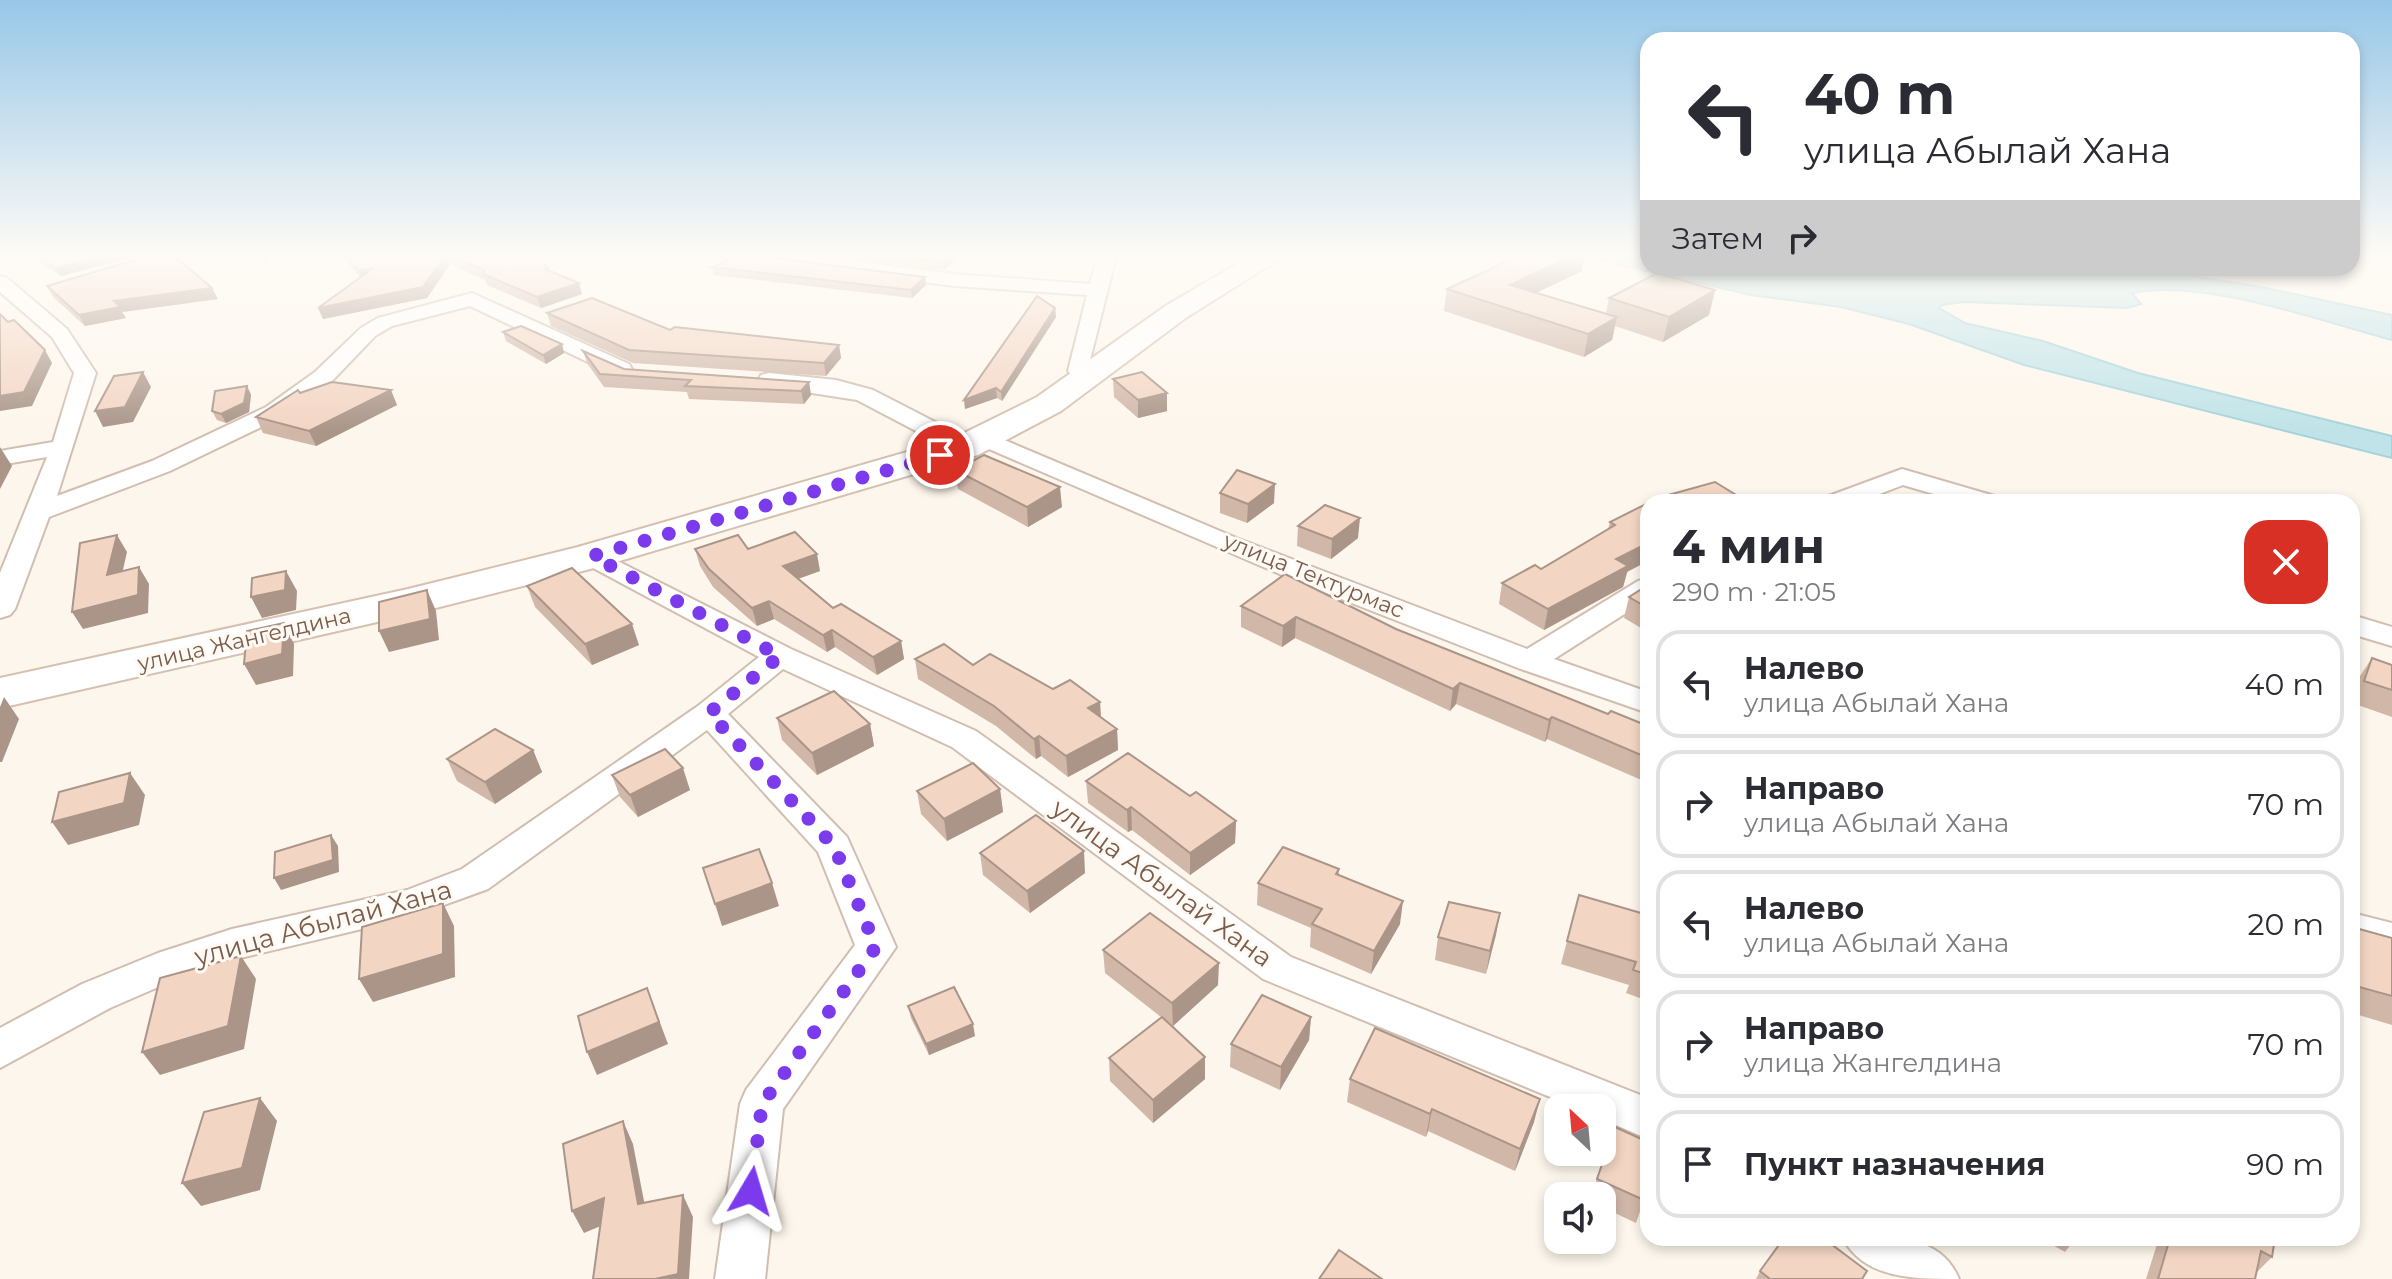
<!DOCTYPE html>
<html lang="ru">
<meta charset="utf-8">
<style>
:root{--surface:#fff;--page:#f2f2f3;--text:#2b2b33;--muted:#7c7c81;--line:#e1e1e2}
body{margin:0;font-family:Montserrat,sans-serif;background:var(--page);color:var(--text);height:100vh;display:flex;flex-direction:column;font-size:30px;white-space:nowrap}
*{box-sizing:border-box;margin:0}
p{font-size:26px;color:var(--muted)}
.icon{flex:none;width:44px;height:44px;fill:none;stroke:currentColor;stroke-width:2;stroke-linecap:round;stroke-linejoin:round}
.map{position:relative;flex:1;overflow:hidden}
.details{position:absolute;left:1640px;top:494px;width:720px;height:752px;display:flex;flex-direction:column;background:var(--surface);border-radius:24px;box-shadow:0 4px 12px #0003}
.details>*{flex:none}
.guide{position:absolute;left:1640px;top:32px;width:720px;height:244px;border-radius:24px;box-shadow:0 4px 12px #0003;background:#fff;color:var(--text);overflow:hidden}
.needle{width:52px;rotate:334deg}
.controls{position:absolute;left:1544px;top:1094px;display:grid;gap:16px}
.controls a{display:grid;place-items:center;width:72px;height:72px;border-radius:16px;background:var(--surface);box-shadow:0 4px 12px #0003;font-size:40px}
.pin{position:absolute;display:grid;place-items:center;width:68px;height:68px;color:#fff;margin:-34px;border:4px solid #fff;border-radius:50%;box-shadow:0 2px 8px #0007}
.me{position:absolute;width:88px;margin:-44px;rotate:7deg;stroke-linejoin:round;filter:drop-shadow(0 0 6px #0008)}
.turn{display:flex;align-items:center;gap:28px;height:168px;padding:0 32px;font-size:36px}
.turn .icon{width:104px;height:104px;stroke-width:2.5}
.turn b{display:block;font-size:56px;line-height:68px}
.then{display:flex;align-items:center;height:76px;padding:0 32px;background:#0003;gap:16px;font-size:30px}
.round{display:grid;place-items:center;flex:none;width:84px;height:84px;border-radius:24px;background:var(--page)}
.headline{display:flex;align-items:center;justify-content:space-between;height:136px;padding:0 32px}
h1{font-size:48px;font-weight:700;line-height:60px}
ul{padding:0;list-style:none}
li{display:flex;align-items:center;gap:24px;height:108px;margin:0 16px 12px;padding:0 16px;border:4px solid var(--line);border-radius:24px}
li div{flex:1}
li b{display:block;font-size:30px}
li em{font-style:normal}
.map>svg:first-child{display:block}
.water{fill:#bfe3e8;stroke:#a5d3da;stroke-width:2}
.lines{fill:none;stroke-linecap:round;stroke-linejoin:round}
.street-casing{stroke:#d1beb0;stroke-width:4}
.secondary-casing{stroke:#d6c0b0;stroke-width:4}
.street{fill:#fff;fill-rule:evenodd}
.secondary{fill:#fff;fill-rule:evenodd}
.wall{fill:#d1b7a8}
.shaded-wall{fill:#aa9588}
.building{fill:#f3d5c3;stroke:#aa9588;stroke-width:2}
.route{stroke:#7c3aed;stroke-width:14;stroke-dasharray:0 25.2}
.labels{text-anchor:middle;stroke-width:6;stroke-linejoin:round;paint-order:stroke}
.street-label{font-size:22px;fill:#7a5c4d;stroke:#fffaf3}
.near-street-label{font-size:26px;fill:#7a5c4d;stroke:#fffaf3}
</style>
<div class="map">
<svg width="2392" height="1279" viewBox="0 0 2392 1279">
<rect width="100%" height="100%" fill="#fdf6ec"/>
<path class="water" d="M1571 253H1648V268L2179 274 2261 287 2392 315V340C2320 321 2204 278 2132 293L2141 304 2127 308 1963 302 1942 305 1939 308 1965 323 2043 341 2138 373 2392 436V458L2024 365 1909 324 1841 307 1751 295Z"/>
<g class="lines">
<g class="street-casing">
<g id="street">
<path d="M158 253H188L133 272 124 266Z"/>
<path d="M731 253H786L954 274 1090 284 1099 253H1117L1089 364 1098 378 1087 385 1079 383 1068 371 1087 295 954 286 740 258Z"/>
<path d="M0 276 7 278 67 329 96 373 57 496 152 461 266 407 315 372 361 328 378 318 472 293 629 364 632 369 629 374H613L470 306 392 326 375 336 331 382 282 417 170 471 49 517 15 609 10 615 0 618V573L47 457 0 465V451L53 442 74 373 52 337 0 292Z"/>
<path d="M769 373 836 380 873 390 974 442 977 447 965 454 956 452 857 400 761 385 758 380 761 375Z"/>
<path d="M983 431 1239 539 1527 649 1638 581 1648 578V599L1554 659 1648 692V713L1518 668 1303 584 975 443 971 438Z"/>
<path d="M1902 469 1998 497 2002 502H1961L1903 485 1859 502H1822L1826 497Z"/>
<path d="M592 548 791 649 976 731 1291 957 1648 1098V1139L1602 1119V1108H1577L1263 979 952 747 783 669 728 714 847 837 896 947 783 1109 765 1279H715L740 1104 746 1090 855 945 818 852 707 730 488 889 408 918 232 960 186 975 110 1008 0 1068V1028L82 984 158 953 232 929 407 890 462 869 698 706 759 657 582 562 578 556 582 550Z"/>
<path d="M2352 615 2392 627V646L2352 634Z"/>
<path d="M2352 913 2392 923V953L2352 943Z"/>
<path d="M1843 1238C1887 1238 1939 1231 1959 1279 1914 1279 1864 1279 1843 1238Z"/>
</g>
</g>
<g class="secondary-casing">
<path id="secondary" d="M1256 253H1289L1187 317 1061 411 978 455 606 565 408 615 0 708V678L408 589 578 547 952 439 1037 397 1167 305Z"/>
</g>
<use href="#street" class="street"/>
<use href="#secondary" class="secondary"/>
</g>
<g class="wall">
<path d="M24 253H148L61 276Z"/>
<path d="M236 253H267L265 262 237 256Z"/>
<path d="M339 253H536L548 268 549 271 579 283 582 294 541 308 487 285 485 280 450 264 427 298 323 319 360 277Z"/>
<path d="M798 253H959V256L944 270Z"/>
<path d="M1525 253H1585L1582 271 1537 292 1606 314 1609 298 1715 290 1709 315 1663 342 1615 326 1612 340 1584 357 1444 311 1447 289Z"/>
<path d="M712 267 925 277 926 285 912 298 714 275Z"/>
<path d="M47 286 218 299 122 312 126 318 85 326 53 297Z"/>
<path d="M1055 308 1056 317 1002 401 997 398 965 409Z"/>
<path d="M547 313 670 330 839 345 841 358 826 376 633 363 551 326Z"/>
<path d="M503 332 564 353 546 364 506 341Z"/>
<path d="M583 351 624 369 809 382 811 395 804 404 689 399 687 392 604 387 587 363Z"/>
<path d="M1113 379 1167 411 1138 418 1114 397Z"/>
<path d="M247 386 251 395 249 412 226 423 217 420 212 411Z"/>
<path d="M300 393 397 405 316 446 263 433 256 417Z"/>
<path d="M955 470 1062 507 1028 527 958 489Z"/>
<path d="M1220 493 1274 503 1247 523 1220 513Z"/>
<path d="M1648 503 1623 587 1544 630 1499 604 1502 583 1541 569 1608 529 1610 522Z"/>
<path d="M1298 526 1358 538 1331 559 1297 546Z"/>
<path d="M695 549H748L820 571 798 579 833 608 901 641 904 659 877 675 835 647 827 652 774 619 757 626 713 587 700 566Z"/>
<path d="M1648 585V632L1624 618 1629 597Z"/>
<path d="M527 586 639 645 592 665 535 607Z"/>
<path d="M1241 606 1396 629 1608 714 1648 726V779L1646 782 1547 739 1545 742 1456 704 1450 711 1295 638 1282 647 1241 627Z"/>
<path d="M2372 658 2392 665V717L2352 703V694L2358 679Z"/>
<path d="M915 659 973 665 1100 702 1101 718 1117 729 1118 750 1068 777 1041 756 1036 759 996 726 918 679Z"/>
<path d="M777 718 870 724 874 746 817 775 782 740Z"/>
<path d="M533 750 542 772 495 804 457 781 447 759Z"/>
<path d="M612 775 690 790 638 817 620 797Z"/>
<path d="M1086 781 1190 796 1236 821 1235 843 1190 875 1132 830 1128 832 1088 803Z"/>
<path d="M1000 789 1003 812 947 841 921 814 917 791Z"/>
<path d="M980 853 1085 873 1030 913 983 875Z"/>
<path d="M1339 869V875L1400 924 1371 974 1310 947 1311 928 1257 905 1258 883Z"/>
<path d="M1579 895 1648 915V1001L1626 993 1629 985 1561 964Z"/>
<path d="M1500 913 1486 974 1435 960 1438 937Z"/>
<path d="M2352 927 2392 938V1025L2352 1013Z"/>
<path d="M1103 950 1218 985 1173 1026 1205 1057V1079L1153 1123 1110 1081 1109 1058 1161 1017 1105 973Z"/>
<path d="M908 1006 975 1036 929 1055 911 1018Z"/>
<path d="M1311 1017 1309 1040 1280 1090 1230 1067 1231 1044Z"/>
<path d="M1350 1079 1534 1122 1515 1171 1428 1131 1426 1137 1347 1102Z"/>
<path d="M1615 1127 1644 1200 1636 1223 1602 1207V1196H1591Z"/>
<path d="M2040 1238H2076L2065 1252Z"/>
<path d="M2159 1238H2275L2272 1257 2256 1273 2255 1279H2146Z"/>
<path d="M1760 1271H1867L1862 1279H1756Z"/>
</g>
<g class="shaded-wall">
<path d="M114 253H148L61 276 56 268Z"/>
<path d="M262 253H267L265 262 261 255Z"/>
<path d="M952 253H959V256L944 270 943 262Z"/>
<path d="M1578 253H1585L1582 271 1507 307 1510 285Z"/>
<path d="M446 254 450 264 427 298 323 319 318 308Z"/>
<path d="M372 269 363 280 358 270Z"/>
<path d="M925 277 926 285 912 298 911 290Z"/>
<path d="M579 283 582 294 541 308 537 297Z"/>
<path d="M212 288 218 299 122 312 126 318 85 326 79 315 114 301Z"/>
<path d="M1715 290 1709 315 1663 342 1669 317Z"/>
<path d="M1055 308 1056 317 1002 401 1001 392Z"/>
<path d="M1617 317 1612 340 1584 357 1588 334Z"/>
<path d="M562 344 564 353 546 364 543 355Z"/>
<path d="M839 345 841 358 826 376 824 363Z"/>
<path d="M45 350 52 363 32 406 0 411V396Z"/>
<path d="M143 372 151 387 133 422 103 427 95 411Z"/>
<path d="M809 382 811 395 804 404 801 391Z"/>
<path d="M247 386 251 395 249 412 226 423 221 414Z"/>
<path d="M996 388 997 398 965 409 964 400Z"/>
<path d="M391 390 397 405 316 446 309 431Z"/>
<path d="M1167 393V411L1138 418V400Z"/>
<path d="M0 447 12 466 0 489Z"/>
<path d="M1275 484 1274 503 1247 523 1248 504Z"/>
<path d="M1060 487 1062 507 1028 527 1027 507Z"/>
<path d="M1360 518 1358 538 1331 559 1332 539Z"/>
<path d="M117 535 127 552 118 592 107 575Z"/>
<path d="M1648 543V561L1627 572 1623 587 1544 630 1548 609 1616 559Z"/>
<path d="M817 554 820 571 786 583 783 566Z"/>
<path d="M139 567 149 584 148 613 83 629 72 612Z"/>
<path d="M286 571 297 591 296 610 262 618 251 597Z"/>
<path d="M427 590 436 611 439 640 389 652 379 631Z"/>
<path d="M769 601 774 619 757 626 752 608Z"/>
<path d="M1296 617 1295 638 1282 647 1283 626Z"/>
<path d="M284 623 294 644 293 676 256 685 244 664Z"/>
<path d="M632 624 639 645 592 665 585 644Z"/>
<path d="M832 630 835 647 827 652 823 635Z"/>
<path d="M901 641 904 659 877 675 873 657Z"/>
<path d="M1460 683 1456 704 1450 711 1453 689Z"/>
<path d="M4 697 19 719 2 762H0V707Z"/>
<path d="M1100 702 1101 722 1088 708Z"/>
<path d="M1552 717 1547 739 1545 742 1549 720Z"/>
<path d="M870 724 874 746 817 775 812 753Z"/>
<path d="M1117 729 1118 750 1068 777 1066 756Z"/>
<path d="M1039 736 1041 756 1036 759 1034 739Z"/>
<path d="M533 750 542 772 495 804 485 782Z"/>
<path d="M683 768 690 790 638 817 630 795Z"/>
<path d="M130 773 145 795 139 825 68 845 52 822Z"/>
<path d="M1000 789 1003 812 947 841 944 819Z"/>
<path d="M1131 807 1132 830 1128 832 1127 810Z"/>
<path d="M1236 821 1235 843 1190 875V853Z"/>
<path d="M331 835 338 846 339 872 281 890 274 878Z"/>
<path d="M1084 851 1085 873 1030 913 1027 891Z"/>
<path d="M772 883 779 906 722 926 715 904Z"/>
<path d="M1403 901 1400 924 1371 974 1374 951Z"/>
<path d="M443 903 454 926 455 977 373 1002 359 979Z"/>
<path d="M1500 913 1496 935 1486 974 1490 951Z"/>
<path d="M241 956 256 979 244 1049 160 1075 142 1052Z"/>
<path d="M1219 963 1218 985 1173 1026 1172 1003Z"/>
<path d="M647 988 668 1044 597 1075 587 1052Z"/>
<path d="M1311 1017 1309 1040 1280 1090 1281 1067Z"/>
<path d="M973 1024 975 1036 929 1055 926 1044Z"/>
<path d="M1205 1057V1079L1153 1123V1100Z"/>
<path d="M260 1098 277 1121 260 1190 201 1206 182 1183Z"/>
<path d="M1540 1099 1534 1122 1515 1171 1520 1149Z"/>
<path d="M1432 1109 1428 1131 1426 1137 1430 1114Z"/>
<path d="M623 1121 633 1144 649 1227 638 1204Z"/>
<path d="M683 1195 693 1217 689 1279H655Z"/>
<path d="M604 1198 615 1220 584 1233 572 1211Z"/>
</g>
<g class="building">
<path d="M32 253H114L56 268Z"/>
<path d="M158 253H171L212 288 114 301 120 307 79 315 47 286Z"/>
<path d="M344 253H536L548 268 545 269 579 283 537 297 483 274 484 270 446 254 423 287 318 308 372 269 358 270Z"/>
<path d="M867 253H952L943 262Z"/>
<path d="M1525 253H1578L1510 285 1617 317 1588 334 1447 289Z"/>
<path d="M742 254 925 277 911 290 712 267Z"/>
<path d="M1657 273 1715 290 1669 317 1609 298Z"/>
<path d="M1037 296 1055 308 1001 392 996 388 964 400Z"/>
<path d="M592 298 670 330 675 327 839 345 824 363 629 350 547 313Z"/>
<path d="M0 314 8 322 14 320 45 350 24 392 0 396Z"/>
<path d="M521 326 562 344 543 355 503 332Z"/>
<path d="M583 351 624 369 809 382 801 391 685 386 691 380 600 374Z"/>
<path d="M143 372 125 407 95 411 114 376Z"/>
<path d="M1142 372 1167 393 1138 400 1113 379Z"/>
<path d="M332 382 391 390 309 431 256 417 298 390 300 393Z"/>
<path d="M247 386 244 403 221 414 212 411 215 391Z"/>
<path d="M984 455 1060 487 1027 507 955 470Z"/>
<path d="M1237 470 1275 484 1248 504 1220 493Z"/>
<path d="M1715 482 1746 501 1649 502 1654 499Z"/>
<path d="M1648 503V543L1616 559 1628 566 1548 609 1502 583 1535 565 1541 569 1615 525 1610 522Z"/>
<path d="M1325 505 1360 518 1332 539 1298 526Z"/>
<path d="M795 532 817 554 783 566 833 608 841 604 901 641 873 657 832 630 823 635 769 601 752 608 709 569 695 549 738 535 748 549Z"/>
<path d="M117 535 107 575 139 567 138 595 72 612 80 543Z"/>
<path d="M572 568 632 624 585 644 527 586Z"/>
<path d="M286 571 285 590 251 597 252 578Z"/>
<path d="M1285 574 1396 629 1608 714 1611 711 1648 726V758L1552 717 1549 720 1460 683 1453 689 1296 617 1283 626 1241 606Z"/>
<path d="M1648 585V608L1629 597Z"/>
<path d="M427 590 430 619 379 631V602Z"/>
<path d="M284 623 282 654 244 664 247 631Z"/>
<path d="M944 644 973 665 990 654 1053 689 1070 680 1100 702 1088 708 1117 729 1066 756 1039 736 1034 739 994 706 915 659Z"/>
<path d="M2372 658 2392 665V690L2364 681Z"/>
<path d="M834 691 870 724 812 753 777 718Z"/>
<path d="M495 729 533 750 485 782 447 759Z"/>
<path d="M665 749 683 768 630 795 612 775Z"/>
<path d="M1128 753 1190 796 1196 792 1236 821 1190 853 1131 807 1127 810 1086 781Z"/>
<path d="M973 763 1000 789 944 819 917 791Z"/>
<path d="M130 773 124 803 52 822 59 792Z"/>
<path d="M1036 815 1084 851 1027 891 980 853Z"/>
<path d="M331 835 333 860 274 878 275 852Z"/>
<path d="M1283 847 1339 869 1336 874 1403 901 1374 951 1312 924 1322 909 1258 883Z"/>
<path d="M759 849 772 883 715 904 703 868Z"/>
<path d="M1579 895 1648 915V975L1633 970 1636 962 1567 941Z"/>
<path d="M1449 902 1500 913 1490 951 1438 937Z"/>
<path d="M443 903V954L359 979 362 927Z"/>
<path d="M1150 913 1219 963 1172 1003 1103 950Z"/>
<path d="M2352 927 2392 938V996L2352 985Z"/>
<path d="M241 956 228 1026 142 1052 160 978Z"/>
<path d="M954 987 973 1024 926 1044 908 1006Z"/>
<path d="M647 988 659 1022 587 1052 578 1016Z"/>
<path d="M1262 995 1311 1017 1281 1067 1231 1044Z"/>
<path d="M1162 1017 1205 1057 1153 1100 1109 1058Z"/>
<path d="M1375 1028 1540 1099 1520 1149 1432 1109 1430 1114 1350 1079Z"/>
<path d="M260 1098 242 1168 182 1183 204 1112Z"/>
<path d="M623 1121 638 1204 683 1195 678 1274 655 1279H593L604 1198 572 1211 563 1144Z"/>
<path d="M1615 1127 1648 1142V1186L1644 1200 1597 1179Z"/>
<path d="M1784 1238H1823L1867 1271 1862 1279H1770L1760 1271Z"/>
<path d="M2170 1238H2275L2272 1257 2261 1251 2255 1279H2158Z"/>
<path d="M1339 1250 1382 1279H1319Z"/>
</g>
<linearGradient id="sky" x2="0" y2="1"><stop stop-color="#97c7e8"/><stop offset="0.59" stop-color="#fefbf6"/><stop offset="1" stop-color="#fefbf6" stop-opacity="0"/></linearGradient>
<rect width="2392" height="432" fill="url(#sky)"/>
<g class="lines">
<path class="route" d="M751 1191 762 1104 876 947 834 846 709 713 780 656 592 556 940 455"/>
</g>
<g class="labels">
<g class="street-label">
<text transform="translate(1314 575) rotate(22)" y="8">улица Тектурмас</text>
<text transform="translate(244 639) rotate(-13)" y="8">улица Жангелдина</text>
</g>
<g class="near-street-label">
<text transform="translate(1162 883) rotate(36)" y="9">улица Абылай Хана</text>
<text transform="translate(323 923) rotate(-15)" y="9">улица Абылай Хана</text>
</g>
</g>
</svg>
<div class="controls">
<a><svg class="needle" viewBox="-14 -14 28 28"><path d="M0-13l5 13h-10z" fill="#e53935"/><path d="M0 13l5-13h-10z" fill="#7c7c81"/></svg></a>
<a><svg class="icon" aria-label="sound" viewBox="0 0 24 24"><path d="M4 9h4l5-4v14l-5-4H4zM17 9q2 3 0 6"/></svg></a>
</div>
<div class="pin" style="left:940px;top:455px;background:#d93025"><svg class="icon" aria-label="arrive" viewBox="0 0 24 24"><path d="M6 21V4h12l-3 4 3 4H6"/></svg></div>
<svg class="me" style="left:751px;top:1191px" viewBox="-20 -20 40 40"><path d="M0-17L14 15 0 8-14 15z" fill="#7c3aed" stroke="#fff" stroke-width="4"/></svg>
<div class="guide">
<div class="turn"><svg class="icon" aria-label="left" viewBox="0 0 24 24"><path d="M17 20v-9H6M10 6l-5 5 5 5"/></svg><div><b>40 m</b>улица Абылай Хана</div></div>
<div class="then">Затем<svg class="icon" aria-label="right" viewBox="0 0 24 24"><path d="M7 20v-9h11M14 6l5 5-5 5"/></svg></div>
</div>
<section class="details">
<div class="headline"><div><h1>4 мин</h1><p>290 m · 21:05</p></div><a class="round" style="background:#d93025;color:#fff"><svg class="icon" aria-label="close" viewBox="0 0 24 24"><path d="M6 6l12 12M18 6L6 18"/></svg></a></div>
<ul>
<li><svg class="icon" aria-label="left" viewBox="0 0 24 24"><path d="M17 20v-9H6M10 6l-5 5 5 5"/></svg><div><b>Налево</b><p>улица Абылай Хана</p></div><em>40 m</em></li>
<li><svg class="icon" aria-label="right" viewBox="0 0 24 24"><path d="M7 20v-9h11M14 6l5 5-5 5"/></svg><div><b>Направо</b><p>улица Абылай Хана</p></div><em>70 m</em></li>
<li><svg class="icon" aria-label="left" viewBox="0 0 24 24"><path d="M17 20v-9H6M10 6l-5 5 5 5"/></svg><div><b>Налево</b><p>улица Абылай Хана</p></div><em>20 m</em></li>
<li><svg class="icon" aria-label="right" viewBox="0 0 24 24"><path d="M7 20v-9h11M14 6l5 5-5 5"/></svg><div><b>Направо</b><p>улица Жангелдина</p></div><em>70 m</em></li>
<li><svg class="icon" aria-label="arrive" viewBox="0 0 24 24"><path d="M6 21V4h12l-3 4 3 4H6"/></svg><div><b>Пункт назначения</b></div><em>90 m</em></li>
</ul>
</section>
</div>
